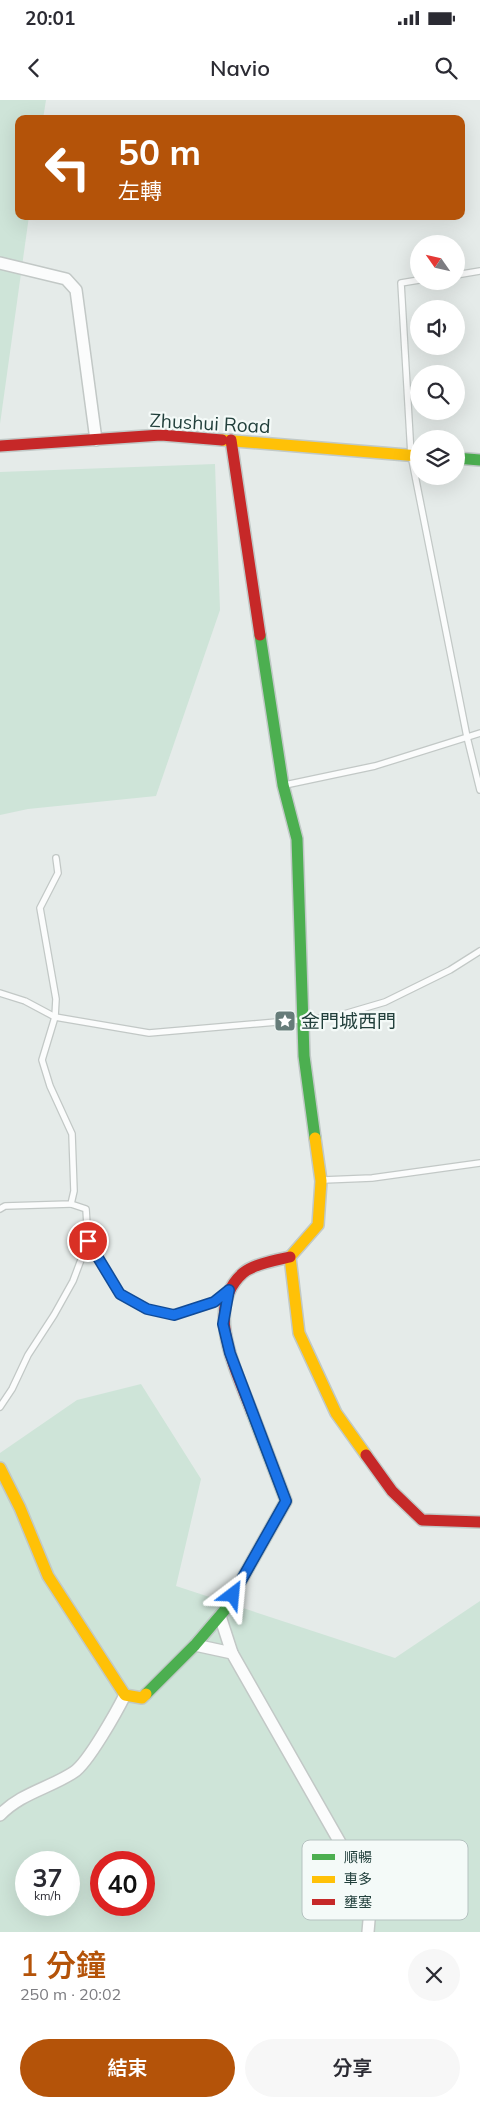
<!DOCTYPE html>
<html lang="zh-TW">
<meta charset="utf-8">
<style>
:root{--surface:#fff;--page:#f7f7f7;--text:#2b2b33;--muted:#7c7c81;--accent:#b45309}
body{margin:0;font-family:Mulish,"Noto Sans TC",sans-serif;background:var(--page);color:var(--text);height:100vh;display:flex;flex-direction:column;font-size:19px;white-space:nowrap}
*{box-sizing:border-box;margin:0}
p{font-size:16px;color:var(--muted)}
.icon{flex:none;width:28px;height:28px;fill:none;stroke:currentColor;stroke-width:2;stroke-linecap:round;stroke-linejoin:round}
.map{position:relative;height:1832px;overflow:hidden}
.drawer{display:flex;flex-direction:column;background:var(--surface);flex:1}
.drawer>*{flex:none}
.banner{position:absolute;left:15px;top:15px;width:450px;height:105px;border-radius:10px;box-shadow:0 5px 20px #0002;background:#b45309;color:#fff;overflow:hidden}
.needle{width:32px;rotate:304deg}
.tools{position:absolute;left:410px;top:135px;display:grid;gap:10px}
.tools a{display:grid;place-items:center;width:55px;height:55px;border-radius:50%;background:var(--surface);box-shadow:0 5px 20px #0002;font-size:25px}
.speed{position:absolute;left:15px;top:1751px;display:flex;gap:10px;font-size:25px;font-weight:700;text-align:center}
.speed>*{display:grid;place-content:center;width:65px;height:65px;border-radius:50%;background:var(--surface);box-shadow:0 5px 20px #0002;line-height:1}
.speed small{font-size:12px;font-weight:400}
.speed .limit{border:8px solid #d22;background:#fff;color:#111}
.pin{position:absolute;display:grid;place-items:center;width:42px;height:42px;color:#fff;margin:-21px;border:2px solid #fff;border-radius:50%;box-shadow:0 1px 5px #0007}
.me{position:absolute;width:55px;margin:-28px;rotate:29deg;stroke-linejoin:round;filter:drop-shadow(0 0 4px #0008)}
.turn{display:flex;align-items:center;gap:18px;height:105px;padding:0 20px;font-size:22px}
.turn .icon{width:65px;height:65px;stroke-width:2.5}
.turn b{display:block;font-size:35px;line-height:42px}
.round{display:grid;place-items:center;flex:none;width:52px;height:52px;border-radius:26px;background:var(--page)}
.headline{display:flex;align-items:center;justify-content:space-between;height:85px;padding:0 20px}
h1{font-size:30px;font-weight:600;line-height:38px;color:var(--accent)}
.cta{display:flex;gap:10px;margin-top:auto;padding:10px 20px}
.cta a{flex:1;height:58px;border-radius:30px;background:var(--accent);color:#fff;font-size:20px;font-weight:600;line-height:58px;text-align:center}
.cta a+a{background:var(--page);color:var(--text)}
.status{display:flex;justify-content:space-between;align-items:center;height:35px;padding:0 25px;background:var(--surface);direction:ltr}
.status svg{height:14px;fill:currentColor}
header{display:flex;justify-content:space-between;align-items:center;height:65px;padding:0 20px;background:var(--surface);font-size:22px;font-weight:600}
.map>svg:first-child{display:block}
.green{fill:#cee4d8;fill-rule:evenodd}
.lines{fill:none;stroke-linecap:round;stroke-linejoin:round}
.lane-casing{stroke:#c2c8c6;stroke-width:8}
.street-casing{stroke:#c2c8c6;stroke-width:14}
.fast-casing{stroke:#c1c9c7;stroke-width:14}
.slow-casing{stroke:#c1c9c7;stroke-width:14}
.jam-casing{stroke:#c1c9c7;stroke-width:14}
.lane{stroke:#fbfcfc;stroke-width:5.5}
.street{stroke:#fbfcfc;stroke-width:11}
.fast{stroke:#4caf50;stroke-width:11}
.slow{stroke:#ffc107;stroke-width:11}
.jam{stroke:#c62828;stroke-width:11}
.route-casing{stroke:#114b97;stroke-width:12}
.route{stroke:#1a73e8;stroke-width:9}
.labels{text-anchor:middle;stroke-width:4.5;stroke-linejoin:round;paint-order:stroke}
.street-label{font-size:19px;fill:#22403c;stroke:#f4faf8}
.poi-label{font-size:19px;fill:#22403c;stroke:#f4faf8;text-anchor:start}
.key{fill:#f4faf8;stroke:#b5c2c0;stroke-width:1}
.key-label{font-size:14px;fill:#22403c}
</style>
<div class="status"><b>20:01</b><svg viewBox="0 0 49 12"><path d="M0 12V9h3v3zM5 12V6h3v6zM10 12V3h3v9zM15 12V0h3v12zM26 1h20v11H26zM47 4h2v5h-2z"/></svg></div>
<header><svg class="icon" aria-label="back" viewBox="0 0 24 24"><path d="M15 5l-7 7 7 7"/></svg>Navio<svg class="icon" aria-label="search" viewBox="0 0 24 24"><circle cx="10" cy="10" r="6"/><path d="M15 15l6 6"/></svg></header>
<div class="map">
<svg width="480" height="1832" viewBox="0 0 480 1832">
<rect width="100%" height="100%" fill="#e5ebe9"/>
<g class="green">
<path d="M0 0H46L43 19H19V116H29L0 324Z"/>
<path d="M215 364 220 510 156 696 28 709 0 715V372Z"/>
<path d="M141 1284 201 1379 176 1486 395 1558 480 1501V1832H0V1353L77 1300ZM26 1762H69V1805H26ZM101 1762H144V1805H101Z"/>
</g>
<g class="lines">
<g class="lane-casing">
<g id="lane">
<path d="M456 175 480 171"/>
<path d="M419 180 401 183 411 355 467 637 480 690"/>
<path d="M285 685 375 666 480 633"/>
<path d="M0 893 25 901 55 917 149 933 334 917 385 902 450 870 480 851"/>
<path d="M323 1080 372 1078 480 1063"/>
<path d="M0 1109 5 1106 71 1104 74 1091 72 1034 50 986 42 960 55 917 56 899 40 808 58 773 56 758"/>
<path d="M88 1141 120 1194 147 1209 174 1215 214 1202 225 1193"/>
<path d="M0 1307 12 1289 28 1255 54 1215 73 1181 88 1141 86 1109 71 1104"/>
</g>
</g>
<g class="street-casing">
<g id="street">
<path d="M0 163 66 179 76 190 96 340"/>
<path d="M220 1516 232 1553"/>
<path d="M195 1545 232 1553 371 1797 368 1832"/>
<path d="M0 1715C21 1693 50 1688 74 1672 88 1663 117 1611 125 1595"/>
</g>
</g>
<g class="fast-casing">
<g id="fast">
<path d="M456 358 480 360"/>
<path d="M260 535 283 685 297 739 304 956 315 1038"/>
<path d="M146 1594 195 1545 224 1511 286 1401 252 1312"/>
</g>
</g>
<g class="slow-casing">
<g id="slow">
<path d="M222 340 419 356"/>
<path d="M315 1038 321 1081 318 1125 290 1157 299 1233 336 1313 366 1355"/>
<path d="M0 1368 20 1408 48 1476 125 1595 142 1598 146 1594"/>
</g>
</g>
<g class="jam-casing">
<g id="jam">
<path d="M231 340 260 535"/>
<path d="M0 346 161 335 222 340"/>
<path d="M252 1312C237 1272 203 1208 243 1173 253 1164 277 1160 290 1157"/>
<path d="M366 1355 392 1391 422 1420 480 1422"/>
</g>
</g>
<use href="#lane" class="lane"/>
<use href="#street" class="street"/>
<use href="#fast" class="fast"/>
<use href="#slow" class="slow"/>
<use href="#jam" class="jam"/>
</g>
<g class="lines">
<g class="route-casing">
<path id="route" d="M88 1141 120 1194 147 1209 174 1215 214 1202 229 1190 223 1224 230 1253 286 1401 233 1495"/>
</g>
<use href="#route" class="route"/>
</g>
<defs>
<g id="sight-square" transform="scale(1.125)"><rect x="-9" y="-9" width="18" height="18" rx="4" fill="#667c79" stroke="#f4faf8"/><path d="M0-6L1.8-2.2L6-1.7L2.9 1.2L3.7 5.4L0 3.3L-3.7 5.4L-2.9 1.2L-6-1.7L-1.8-2.2Z" fill="#fff"/></g>
</defs>
<g fill-rule="evenodd">
<use href="#sight-square" x="285" y="921"/>
</g>
<g class="labels">
<g class="street-label">
<text transform="translate(210 323) rotate(3)" y="7">Zhushui Road</text>
</g>
<g class="poi-label">
<text x="301" y="928">金門城西門</text>
</g>
</g>
<rect x="302" y="1740" width="166" height="80" rx="8" class="key"/>
<rect x="312" y="1754" width="23" height="6" fill="#4caf50"/>
<rect x="312" y="1776" width="23" height="7" fill="#ffc107"/>
<rect x="312" y="1799" width="23" height="6" fill="#c62828"/>
<g class="key-label">
<text x="344" y="1762">順暢</text>
<text x="344" y="1784">車多</text>
<text x="344" y="1807">壅塞</text>
</g>
</svg>
<div class="tools">
<a><svg class="needle" viewBox="-14 -14 28 28"><path d="M0-13l5 13h-10z" fill="#e53935"/><path d="M0 13l5-13h-10z" fill="#7c7c81"/></svg></a>
<a><svg class="icon" aria-label="sound" viewBox="0 0 24 24"><path d="M4 9h4l5-4v14l-5-4H4zM17 9q2 3 0 6"/></svg></a>
<a><svg class="icon" aria-label="search" viewBox="0 0 24 24"><circle cx="10" cy="10" r="6"/><path d="M15 15l6 6"/></svg></a>
<a><svg class="icon" aria-label="layers" viewBox="0 0 24 24"><path d="M12 4l9 5-9 5-9-5zM3 14l9 5 9-5"/></svg></a>
</div>
<div class="speed"><div>37<small>km/h</small></div><div class="limit">40</div></div>
<div class="pin" style="left:88px;top:1141px;background:#d93025"><svg class="icon" aria-label="arrive" viewBox="0 0 24 24"><path d="M6 21V4h12l-3 4 3 4H6"/></svg></div>
<svg class="me" style="left:233px;top:1495px" viewBox="-20 -20 40 40"><path d="M0-17L14 15 0 8-14 15z" fill="#1a73e8" stroke="#fff" stroke-width="4"/></svg>
<div class="banner">
<div class="turn"><svg class="icon" aria-label="left" viewBox="0 0 24 24"><path d="M17 20v-9H6M10 6l-5 5 5 5"/></svg><div><b>50 m</b>左轉</div></div>
</div>
</div>
<section class="drawer">
<div class="headline"><div><h1>1 分鐘</h1><p>250 m · 20:02</p></div><a class="round"><svg class="icon" aria-label="close" viewBox="0 0 24 24"><path d="M6 6l12 12M18 6L6 18"/></svg></a></div>
<div class="cta"><a>結束</a><a>分享</a></div>
</section>
